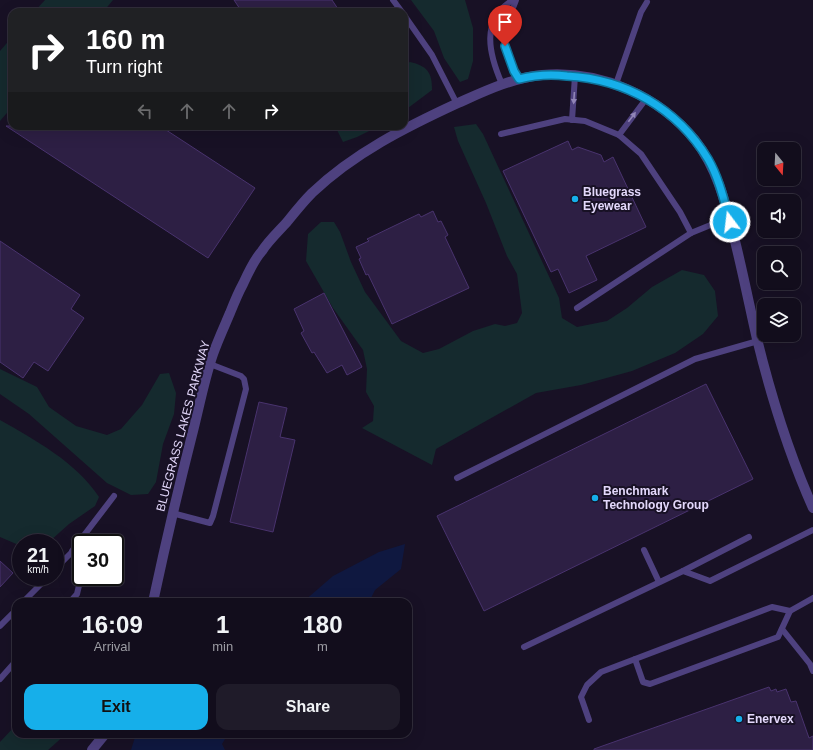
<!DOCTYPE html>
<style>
:root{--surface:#120d1c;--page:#1f1b29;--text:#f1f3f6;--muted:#9c9ca3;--line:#312d3b;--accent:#16afea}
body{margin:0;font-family:Arial,sans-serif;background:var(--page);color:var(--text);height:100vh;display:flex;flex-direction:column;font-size:15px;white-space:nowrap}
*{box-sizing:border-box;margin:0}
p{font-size:13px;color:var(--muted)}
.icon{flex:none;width:22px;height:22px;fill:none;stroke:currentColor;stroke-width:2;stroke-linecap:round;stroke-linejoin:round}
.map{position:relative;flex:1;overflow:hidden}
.details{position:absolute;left:12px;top:598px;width:400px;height:140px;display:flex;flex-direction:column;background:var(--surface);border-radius:12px;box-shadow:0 4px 16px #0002,0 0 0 1px var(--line)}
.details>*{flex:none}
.guide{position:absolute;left:8px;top:8px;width:400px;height:122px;border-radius:12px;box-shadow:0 4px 16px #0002,0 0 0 1px var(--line);background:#202124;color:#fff;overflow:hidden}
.needle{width:26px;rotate:162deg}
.controls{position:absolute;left:757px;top:142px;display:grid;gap:8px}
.controls a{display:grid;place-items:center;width:44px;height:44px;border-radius:8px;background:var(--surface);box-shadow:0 4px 16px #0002,0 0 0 1px var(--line);font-size:20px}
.speed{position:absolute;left:12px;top:534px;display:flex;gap:8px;font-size:20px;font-weight:700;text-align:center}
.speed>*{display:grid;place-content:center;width:52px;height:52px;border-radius:50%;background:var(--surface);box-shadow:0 4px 16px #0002,0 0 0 1px var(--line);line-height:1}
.speed small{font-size:10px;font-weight:400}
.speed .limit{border:2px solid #111;border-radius:6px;background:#fff;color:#111}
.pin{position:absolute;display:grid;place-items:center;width:34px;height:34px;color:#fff;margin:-41px -17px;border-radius:50% 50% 50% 0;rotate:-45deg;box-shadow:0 0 4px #0007}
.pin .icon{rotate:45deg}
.me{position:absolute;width:44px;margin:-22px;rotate:345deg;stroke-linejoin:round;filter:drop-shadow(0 0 3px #0008)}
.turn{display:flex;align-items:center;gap:14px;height:84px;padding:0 12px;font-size:18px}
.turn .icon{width:52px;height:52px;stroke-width:2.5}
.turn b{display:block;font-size:28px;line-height:34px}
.lanes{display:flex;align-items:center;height:38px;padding:0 12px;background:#0003;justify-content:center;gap:20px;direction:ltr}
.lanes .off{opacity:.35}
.eta{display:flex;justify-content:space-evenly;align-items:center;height:68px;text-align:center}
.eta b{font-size:24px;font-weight:700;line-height:28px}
.action{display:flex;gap:8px;margin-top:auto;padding:8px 12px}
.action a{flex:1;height:46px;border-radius:12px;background:var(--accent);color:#111;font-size:16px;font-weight:700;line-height:46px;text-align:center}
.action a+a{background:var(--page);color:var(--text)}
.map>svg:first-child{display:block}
.green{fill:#152a2e}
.water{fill:#0f1840}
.building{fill:#2d1f44;stroke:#49336e}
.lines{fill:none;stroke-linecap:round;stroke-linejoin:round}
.service{stroke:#4e417f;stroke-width:6}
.minor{stroke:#4e417f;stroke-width:10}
.oneway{fill:#9185b7}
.route-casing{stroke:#0e7298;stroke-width:10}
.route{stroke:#16afea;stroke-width:7}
.poi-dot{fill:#16afea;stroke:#181125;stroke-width:1.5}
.labels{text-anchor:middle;stroke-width:4;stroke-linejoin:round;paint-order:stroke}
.poi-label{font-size:12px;font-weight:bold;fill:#e3d8fb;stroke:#181125;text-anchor:start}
.street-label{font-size:12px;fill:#e3d8fb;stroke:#181125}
</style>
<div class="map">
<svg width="813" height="750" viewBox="0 0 813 750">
<rect width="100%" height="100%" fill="#181125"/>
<g class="green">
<path d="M45 0H113L103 12H34Z"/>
<path d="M411 0H465L473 28V61L468 79 460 82 444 58 434 31Z"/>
<path d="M12 37V107L0 121V51Z"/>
<path d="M410 62C427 66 432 72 432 90L404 111V65Z"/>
<path d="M476 124 483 134 559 298 562 318 577 327 607 321 627 308 652 287 682 270 704 275 715 291 718 316 703 334 675 353 632 371 581 385 536 393 436 449 432 465 362 428 373 421 374 406 366 392 367 369 363 350 333 308 306 261 308 234 321 222H334L340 232 351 262 365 292 401 341 423 353 439 349 473 331 495 324 505 326 517 323 522 313 517 274 507 256 486 203 458 141 454 127Z"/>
<path d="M340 126H379L357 137 343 142 337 130Z"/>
<path d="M0 369 37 387 49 407 76 426 107 435 121 429 142 405 160 374 169 373 176 393 174 414 163 444 156 482 148 494 131 495 107 483 29 414 0 394Z"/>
<path d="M0 420C35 440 76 462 99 497L95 506 69 524 50 541 41 543H21V546L0 537Z"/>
<path d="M16 725V734H66L48 750H0V742Z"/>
</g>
<g class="water">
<path d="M405 544 401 569 375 590 369 602H303L333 576 379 552Z"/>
<path d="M136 734H228L222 744 225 750H131Z"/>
</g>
<g class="building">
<path d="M234 0H332L340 12H242Z"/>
<path d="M6 126H160L255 188 208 258Z"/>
<path d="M568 141 572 150 578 147 601 155 604 162 613 157 646 227 586 256 597 280 569 293 558 269 551 272 503 171Z"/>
<path d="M433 211 438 222 441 221 448 235 445 237 469 288 392 324 368 274 366 275 359 259 361 258 356 247 369 241 367 239 419 214 421 217Z"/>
<path d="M0 241 80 295 71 309 84 318 48 371 34 362 23 378 0 362Z"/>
<path d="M324 293 362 367 347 375 342 365 327 373 314 352 312 353 301 333 304 331 294 309Z"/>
<path d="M706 384 753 479 484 611 437 516Z"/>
<path d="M259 402 287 408 280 437 295 440 273 532 230 522Z"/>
<path d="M0 561 13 573 0 587Z"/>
<path d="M769 687 771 691 776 689 777 692 786 689 791 702 796 701 809 738 813 736V750H594V749Z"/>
</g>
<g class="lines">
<g class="service">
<path d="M393 0 402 12"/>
<path d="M516 0C513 9 508 17 506 26 500 44 510 65 519 79"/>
<path d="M404 15 432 55 457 104"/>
<path d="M502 84C489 54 480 20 513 0"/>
<path d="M616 84 641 12 647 2"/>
<path d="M572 120 575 76"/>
<path d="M501 134 565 119 585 121 619 135 641 154 680 212 691 233"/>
<path d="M619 135 646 99"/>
<path d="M577 308 691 233 713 224 730 222"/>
<path d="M457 478 695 359 758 341"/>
<path d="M172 513 210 523 213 516 246 389 244 379 241 376 210 364"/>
<path d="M644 550 659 582"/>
<path d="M81 564 72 551 114 496"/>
<path d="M55 569 73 551"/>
<path d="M683 571 749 537"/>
<path d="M23 602 48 577"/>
<path d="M70 602 77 594 81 577"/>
<path d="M0 626 16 610"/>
<path d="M782 629 810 664 813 671"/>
<path d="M524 647 683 571 710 581 813 530"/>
<path d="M635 659 643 682 650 684 778 637 790 611 813 598"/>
<path d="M0 679 16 661"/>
<path d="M589 720 581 697 587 685 601 672 772 607 790 611"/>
</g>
<g class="minor">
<path d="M153 602C165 546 178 490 192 435 199 408 204 380 213 354 218 340 224 327 230 313 234 303 238 293 243 284 248 273 254 260 262 251 269 240 279 231 287 222 295 212 303 202 312 193 354 153 406 127 458 103 485 91 512 78 542 75 600 70 658 95 695 140 716 167 725 200 733 233 742 268 749 304 757 339 771 396 789 454 813 508"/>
<path d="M92 750 105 734"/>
</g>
</g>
<defs><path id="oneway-solid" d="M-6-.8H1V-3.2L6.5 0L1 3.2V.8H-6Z"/></defs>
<g class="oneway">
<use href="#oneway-solid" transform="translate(574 98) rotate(94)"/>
<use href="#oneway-solid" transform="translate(632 117) rotate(-53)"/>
</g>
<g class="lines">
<g class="route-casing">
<path id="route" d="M505 46 514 71 519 79C535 75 551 74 567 76 625 79 677 108 708 159 719 178 724 200 730 222"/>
</g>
<use href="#route" class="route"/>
</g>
<g class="poi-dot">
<circle cx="575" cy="199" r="4"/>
<circle cx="595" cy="498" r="4"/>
<circle cx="739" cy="719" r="4"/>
</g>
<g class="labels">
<g class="poi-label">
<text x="583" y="196">Bluegrass<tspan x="583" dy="14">Eyewear</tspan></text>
<text x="603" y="495">Benchmark<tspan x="603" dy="14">Technology Group</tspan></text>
<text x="747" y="723">Enervex</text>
</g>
<g class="street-label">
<text transform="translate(183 426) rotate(-75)" y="4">BLUEGRASS LAKES PARKWAY</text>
</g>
</g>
</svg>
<div class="controls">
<a><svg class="needle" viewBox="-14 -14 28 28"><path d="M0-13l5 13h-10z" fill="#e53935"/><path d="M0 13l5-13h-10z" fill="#9c9ca3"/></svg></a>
<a><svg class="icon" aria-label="sound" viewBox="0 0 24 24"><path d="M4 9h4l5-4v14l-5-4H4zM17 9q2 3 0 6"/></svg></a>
<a><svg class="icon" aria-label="search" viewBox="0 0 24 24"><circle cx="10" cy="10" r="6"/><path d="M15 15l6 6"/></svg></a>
<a><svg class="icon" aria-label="layers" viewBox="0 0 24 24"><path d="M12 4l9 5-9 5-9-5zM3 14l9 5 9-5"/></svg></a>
</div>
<div class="speed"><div>21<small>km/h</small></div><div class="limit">30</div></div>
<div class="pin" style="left:505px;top:46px;background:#d93025"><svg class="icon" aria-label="arrive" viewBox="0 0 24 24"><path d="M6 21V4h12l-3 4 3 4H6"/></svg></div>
<svg class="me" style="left:730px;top:222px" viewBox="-20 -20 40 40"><circle r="17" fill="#16afea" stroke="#fff" stroke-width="3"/><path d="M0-11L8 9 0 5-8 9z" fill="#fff"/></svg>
<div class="guide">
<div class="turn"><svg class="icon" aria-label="right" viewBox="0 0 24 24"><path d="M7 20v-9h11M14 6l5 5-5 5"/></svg><div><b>160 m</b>Turn right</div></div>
<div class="lanes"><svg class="icon off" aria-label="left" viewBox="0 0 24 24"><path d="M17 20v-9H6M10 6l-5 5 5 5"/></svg><svg class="icon off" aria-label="ahead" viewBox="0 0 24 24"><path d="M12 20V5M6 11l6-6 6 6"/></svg><svg class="icon off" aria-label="ahead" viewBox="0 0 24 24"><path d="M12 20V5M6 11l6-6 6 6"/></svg><svg class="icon" aria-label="right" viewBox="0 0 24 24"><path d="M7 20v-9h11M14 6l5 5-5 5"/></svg></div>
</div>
<section class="details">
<div class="eta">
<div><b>16:09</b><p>Arrival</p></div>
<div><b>1</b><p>min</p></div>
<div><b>180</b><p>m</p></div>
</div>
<div class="action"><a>Exit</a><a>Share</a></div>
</section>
</div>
